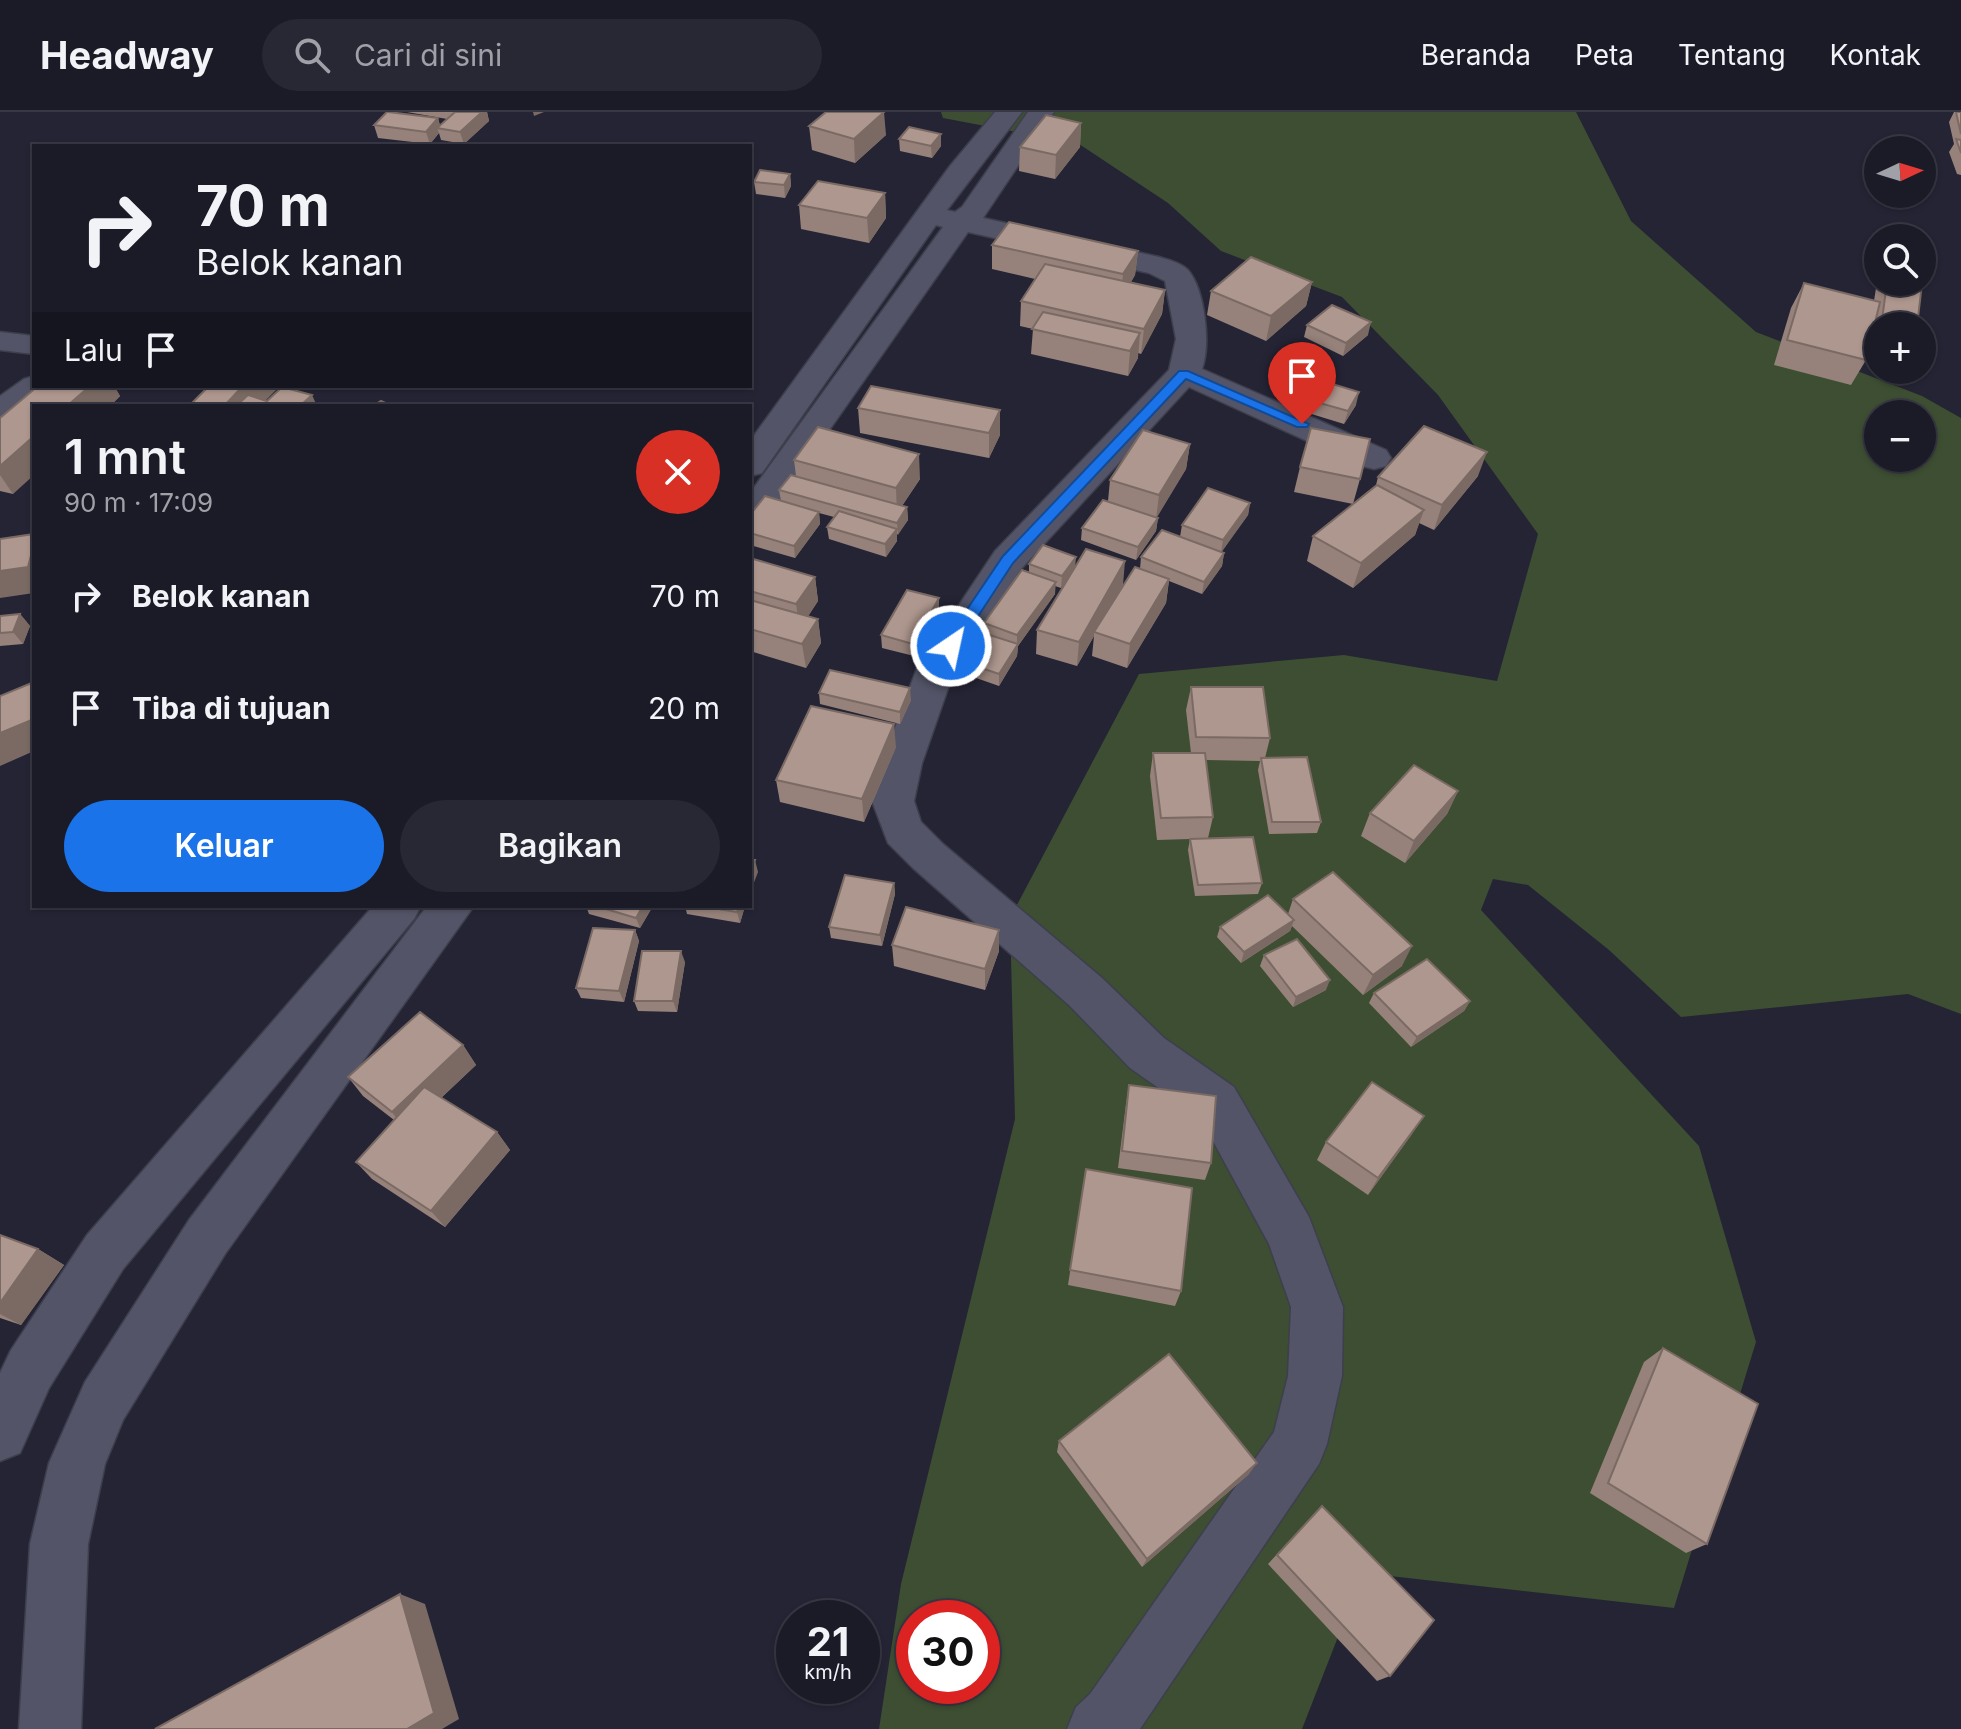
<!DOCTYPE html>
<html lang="id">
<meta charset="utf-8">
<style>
:root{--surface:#1b1b28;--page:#282834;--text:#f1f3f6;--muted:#a0a1a8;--line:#393945;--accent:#1a73e8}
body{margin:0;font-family:Inter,sans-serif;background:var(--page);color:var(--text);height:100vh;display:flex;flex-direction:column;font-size:30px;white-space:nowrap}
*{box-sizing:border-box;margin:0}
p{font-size:26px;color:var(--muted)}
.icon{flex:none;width:44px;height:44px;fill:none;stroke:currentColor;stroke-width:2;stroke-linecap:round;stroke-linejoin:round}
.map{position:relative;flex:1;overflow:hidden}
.side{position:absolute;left:32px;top:292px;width:720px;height:504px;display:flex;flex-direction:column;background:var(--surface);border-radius:0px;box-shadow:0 2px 6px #0004,0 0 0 2px var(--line)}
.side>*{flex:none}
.hud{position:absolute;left:32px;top:32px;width:720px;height:244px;border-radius:0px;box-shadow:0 2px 6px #0004,0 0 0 2px var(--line);background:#1b1b28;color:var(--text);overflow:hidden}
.needle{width:52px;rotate:86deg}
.fabs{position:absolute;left:1864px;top:24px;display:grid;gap:16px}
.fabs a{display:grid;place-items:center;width:72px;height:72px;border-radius:50%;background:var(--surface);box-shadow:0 2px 6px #0004,0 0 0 2px var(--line);font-size:40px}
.speed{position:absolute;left:776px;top:1488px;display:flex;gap:16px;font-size:40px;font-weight:700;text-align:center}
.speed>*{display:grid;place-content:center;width:104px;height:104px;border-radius:50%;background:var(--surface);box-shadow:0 2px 6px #0004,0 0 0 2px var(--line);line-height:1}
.speed small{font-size:20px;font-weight:400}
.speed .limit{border:12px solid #d22;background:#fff;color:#111}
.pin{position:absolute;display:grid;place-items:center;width:68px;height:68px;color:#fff;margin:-82px -34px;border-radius:50% 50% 50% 0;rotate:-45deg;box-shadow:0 0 8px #0007}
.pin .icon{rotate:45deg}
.me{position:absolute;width:88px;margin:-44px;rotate:34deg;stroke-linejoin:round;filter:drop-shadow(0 0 6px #0008)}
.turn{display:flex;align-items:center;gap:28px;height:168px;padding:0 32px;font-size:36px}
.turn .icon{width:104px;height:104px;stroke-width:2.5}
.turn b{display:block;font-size:56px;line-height:68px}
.then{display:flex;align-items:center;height:76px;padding:0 32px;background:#0003;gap:16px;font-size:30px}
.round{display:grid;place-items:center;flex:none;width:84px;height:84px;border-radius:42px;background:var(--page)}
.summary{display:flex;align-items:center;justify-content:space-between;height:136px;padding:0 32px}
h1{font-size:48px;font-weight:600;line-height:60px}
.action{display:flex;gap:16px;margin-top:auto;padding:16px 32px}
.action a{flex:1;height:92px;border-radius:48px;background:var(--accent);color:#fff;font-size:32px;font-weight:600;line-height:92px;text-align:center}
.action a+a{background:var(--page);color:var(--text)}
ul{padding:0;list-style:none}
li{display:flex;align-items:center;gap:24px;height:112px;padding:0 32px}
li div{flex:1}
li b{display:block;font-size:30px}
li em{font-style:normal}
header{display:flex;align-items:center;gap:48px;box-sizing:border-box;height:112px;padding:0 40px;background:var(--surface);border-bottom:2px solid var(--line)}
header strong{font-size:38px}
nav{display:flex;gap:44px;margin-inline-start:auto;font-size:28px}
.search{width:560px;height:72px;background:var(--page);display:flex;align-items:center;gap:20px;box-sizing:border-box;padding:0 28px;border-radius:44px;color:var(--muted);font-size:30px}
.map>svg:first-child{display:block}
.green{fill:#3d4e32;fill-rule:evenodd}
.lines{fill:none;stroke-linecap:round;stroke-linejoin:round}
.street-casing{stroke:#3e3f4d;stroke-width:3}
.street{fill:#535467;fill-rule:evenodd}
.wall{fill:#96827a}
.shaded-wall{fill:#7a6a63}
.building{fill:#ae978e;stroke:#7a6a63;stroke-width:2}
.route{fill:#1a73e8;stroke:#114b97;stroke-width:2}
</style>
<header>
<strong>Headway</strong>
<div class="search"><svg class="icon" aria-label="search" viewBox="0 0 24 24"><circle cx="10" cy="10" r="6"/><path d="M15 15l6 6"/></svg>Cari di sini</div>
<nav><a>Beranda</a><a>Peta</a><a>Tentang</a><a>Kontak</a></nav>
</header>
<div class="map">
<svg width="1961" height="1617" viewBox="0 0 1961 1617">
<rect width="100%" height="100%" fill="#242435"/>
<path class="green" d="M941 0H1576L1631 109 1756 220 1922 284 1961 306V902L1908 882 1681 905 1609 838 1528 773 1493 767 1481 798 1699 1034 1756 1230 1674 1496 1363 1461 1302 1617H879L901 1472 1015 1007 1010 806 1139 562 1344 543 1497 569 1538 422 1438 283 1342 185 1221 139 1168 91 1079 32 943 6ZM1878 302H1922V346H1878ZM914 1506H982V1574H914Z"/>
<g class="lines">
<g class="street-casing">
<g id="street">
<path d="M995 0H1022L947 98 955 100 962 95 1028 0H1054L983 106 1159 145C1169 148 1181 151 1188 158 1205 178 1211 232 1202 257L1386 338 1391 346 1386 354 1374 357 1362 354 1189 275 1021 457 954 559 922 651 914 689 921 710 943 732 1102 866 1164 926 1234 975 1309 1105 1343 1195 1342 1264 1327 1332 1319 1352 1140 1617H1067L1076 1595 1090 1582 1274 1320 1288 1264 1291 1195 1269 1132 1200 1005 1130 956 1070 894 913 756 888 731 872 689 882 651 917 556 995 439 1169 258 1176 227 1165 169 1149 161 968 120 762 414 750 418V381L943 115 936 113 762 361 750 364V329L950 54Z"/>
<path d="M0 220 34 224V242L0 238Z"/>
<path d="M34 264V274H51C41 290 18 306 0 310V284L24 267Z"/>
<path d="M373 794H421L414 807 123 1157 49 1276 20 1341 0 1349V1261L11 1238 87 1123Z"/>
<path d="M427 794H474L225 1142 123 1308 105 1352 88 1432 81 1617H19L30 1432 49 1351 85 1270 189 1108Z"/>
</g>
</g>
<use href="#street" class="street"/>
</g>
<g class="wall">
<path d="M407 0H487L489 9 464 32 441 28 439 21 430 32 378 26 374 13 438 6 440 14 447 7Z"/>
<path d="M1954 0H1961V63L1957 62 1949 40 1954 32 1949 10Z"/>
<path d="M1081 11 1080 35 1055 67 1019 59 1020 35Z"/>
<path d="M809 14 886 23 855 51 812 38Z"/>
<path d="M941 22V34L932 46 900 39 899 27Z"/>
<path d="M790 62 791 74 785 86 756 82 754 70Z"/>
<path d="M885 81 886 106 869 131 801 117 799 93Z"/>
<path d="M992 133 1138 139 1135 163 1131 170 1165 178 1162 202 1141 242 1138 241V246L1128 264 1031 242 1033 217 1020 214 1021 189 1035 167 992 157Z"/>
<path d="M1878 163V170H1922L1917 214H1878V235L1870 233 1866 248 1851 273 1774 253 1791 196 1804 171 1874 189Z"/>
<path d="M1312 170 1306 194 1266 229 1207 203 1211 179Z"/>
<path d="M1307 213 1368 223 1343 244 1304 225Z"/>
<path d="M38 274H114L120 284 110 294H34L13 382 0 379V306Z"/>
<path d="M1295 284 1356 293 1344 312 1292 296Z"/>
<path d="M858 296 1000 323 989 346 860 321Z"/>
<path d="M1190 332 1186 357 1156 406H1158L1156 419 1136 448 1081 428 1082 416 1108 389 1110 368Z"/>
<path d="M794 348 920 367 902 394 907 395 908 408 897 423V429L886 445 829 427 827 415 834 405 819 401 820 412 795 446 750 433V403L781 389 779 378 796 364Z"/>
<path d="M1300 355 1360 367 1353 392 1294 380Z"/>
<path d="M1478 364 1434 418 1419 411 1415 423 1353 476 1307 449 1313 424 1376 373 1378 365Z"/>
<path d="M1250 391 1248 403 1221 440 1224 441 1222 454 1202 482 1169 469 1166 491 1127 556 1092 544 1094 524 1077 554 1036 542 1037 518 1068 467 1061 476 1055 474V482L1018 534 1017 544 999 574 959 560 958 548 984 521V511L1029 460V452L1075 455 1123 473 1116 485 1140 457 1141 445 1180 425 1182 413Z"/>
<path d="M750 446 815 465 818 489 808 504 818 507 821 531 806 556 750 539Z"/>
<path d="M939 486V499L914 544 882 536 881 523Z"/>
<path d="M20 502 30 514 23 532 0 534V504Z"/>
<path d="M1191 575 1270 626 1265 646 1321 710 1317 721 1269 722 1258 658 1260 649 1206 648 1213 705 1208 726 1262 771 1258 782 1195 784 1188 738 1190 727 1157 728 1150 664 1153 641H1191L1186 598Z"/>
<path d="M819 581 911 588 900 612 820 592Z"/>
<path d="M896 635 864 710 780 690 776 668Z"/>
<path d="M1458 679 1447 702 1405 751 1361 724 1370 701Z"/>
<path d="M894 771 895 782 882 834 831 826 829 815Z"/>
<path d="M1293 787 1402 854 1363 883 1292 814 1290 819 1241 851 1217 825 1220 815 1288 802Z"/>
<path d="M586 794H653L640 816 589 802Z"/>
<path d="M685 794H745L740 811 687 802Z"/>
<path d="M635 818 639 829 624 890 581 886 576 876Z"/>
<path d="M892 833 999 839 985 878 894 854Z"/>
<path d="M1264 843 1326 878 1293 895 1260 854Z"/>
<path d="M685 850 677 900 638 899 634 889Z"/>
<path d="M1374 881 1470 889 1464 899 1411 935 1369 891Z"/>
<path d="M463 933 476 953 441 986 497 1020 510 1038 445 1115 372 1067 356 1050 394 1008 363 984 348 965Z"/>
<path d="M1129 973 1211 1051 1205 1068 1118 1056 1126 992Z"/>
<path d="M1412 1022 1368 1083 1317 1048 1326 1030Z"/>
<path d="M1086 1057 1181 1179 1175 1194 1068 1173Z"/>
<path d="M0 1123 38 1137 64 1153 21 1213 0 1206Z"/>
<path d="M1663 1236 1707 1432 1686 1441 1590 1381 1644 1250Z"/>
<path d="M1059 1329 1249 1362 1142 1455 1057 1340Z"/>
<path d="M1322 1394 1390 1564 1377 1569 1268 1452Z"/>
</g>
<g class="shaded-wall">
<path d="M482 0H487L489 9 464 32 460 20Z"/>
<path d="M533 0H544L534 4Z"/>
<path d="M884 0 886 23 855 51 854 27Z"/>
<path d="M438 6 441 17 437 16 439 21 430 32 426 20Z"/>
<path d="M1081 11 1080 35 1055 67 1056 43Z"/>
<path d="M941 22V34L932 46 931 34Z"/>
<path d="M790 62 791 74 785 86 784 73Z"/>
<path d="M885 81 886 106 869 131 867 106Z"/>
<path d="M1138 139 1135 163 1121 187 1123 162Z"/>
<path d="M1312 170 1306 194 1266 229 1271 204Z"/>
<path d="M1165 178 1162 202 1141 242 1144 217Z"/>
<path d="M1371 210 1368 223 1343 244 1346 231Z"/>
<path d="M1140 221 1138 246 1128 264 1130 239Z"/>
<path d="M90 274H114L120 284 110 294H67Z"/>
<path d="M243 274H277L278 276 260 294H224Z"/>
<path d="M1359 280 1356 293 1344 312 1348 299Z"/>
<path d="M312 283 317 294H300Z"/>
<path d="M1000 298V323L989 346V321Z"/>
<path d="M34 324V363L13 382 0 363V354Z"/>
<path d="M1190 332 1186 357 1156 407 1159 383Z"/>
<path d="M1487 340 1478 364 1434 418 1442 393Z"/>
<path d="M919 342 920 367 897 401 896 376Z"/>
<path d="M1250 391 1248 403 1221 441 1223 428Z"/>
<path d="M907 395 908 408 898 423 897 411Z"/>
<path d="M1424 398 1415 423 1353 476 1361 451Z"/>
<path d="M819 400 820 412 795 446 794 434Z"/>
<path d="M1158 406 1156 419 1136 448 1138 435Z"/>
<path d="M897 417V429L886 445 885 432Z"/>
<path d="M34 432V481L0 486V459Z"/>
<path d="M1224 441 1222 454 1202 482 1204 470Z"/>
<path d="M1076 445 1075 457 1061 476 1062 464Z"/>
<path d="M1125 449 1123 473 1096 520H1094V524L1077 554 1079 530Z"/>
<path d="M815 465 818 489 800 517 796 492Z"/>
<path d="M1169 467 1166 491 1127 556 1130 532Z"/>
<path d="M1056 470 1055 482 1018 534 1017 544 999 574V562L1017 533V523Z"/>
<path d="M939 486V499L914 544 913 532Z"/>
<path d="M20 502 30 514 23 532 13 520Z"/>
<path d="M818 507 821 531 806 556 802 532Z"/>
<path d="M910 576 911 588 900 612V600Z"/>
<path d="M34 607V639L0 654V621Z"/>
<path d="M894 612 896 635 864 710 862 687Z"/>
<path d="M1458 679 1447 702 1405 751 1414 729Z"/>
<path d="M755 748 758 760 750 781V762Z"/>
<path d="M894 771 895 782 882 834 880 823Z"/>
<path d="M643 794H653L640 816 636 806Z"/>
<path d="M739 794H745L740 811 737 800Z"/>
<path d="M1294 808 1290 819 1241 851 1244 840Z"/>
<path d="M635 818 639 829 624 890 619 879Z"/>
<path d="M999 818V839L985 878V857Z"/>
<path d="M1412 834 1402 854 1363 883 1373 863Z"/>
<path d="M681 839 685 850 677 900 673 889Z"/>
<path d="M1330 868 1326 878 1293 895 1296 885Z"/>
<path d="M1470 889 1464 899 1411 935 1417 925Z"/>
<path d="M463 933 476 953 406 1019 392 1000Z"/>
<path d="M1424 1004 1412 1022 1368 1083 1378 1066Z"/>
<path d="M497 1020 510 1038 445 1115 431 1099Z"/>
<path d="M38 1137 64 1153 21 1213 0 1202V1191Z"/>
<path d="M1257 1351 1249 1362 1142 1455 1147 1447Z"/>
<path d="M400 1482 425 1492 459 1607 442 1617H407Z"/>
</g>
<g class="building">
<path d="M387 0H388L438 6 426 20 374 13Z"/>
<path d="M455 0H482L460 20 437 16Z"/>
<path d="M826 0H884L854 27 809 14Z"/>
<path d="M1956 0H1961V22Z"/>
<path d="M1046 3 1081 11 1056 43 1020 35Z"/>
<path d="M909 15 941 22 931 34 899 27Z"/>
<path d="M1956 27 1961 28V41Z"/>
<path d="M760 58 790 62 784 73 754 70Z"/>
<path d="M818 69 885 81 867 106 799 93Z"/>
<path d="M1009 110 1138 139 1123 162 992 133Z"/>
<path d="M1251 145 1312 170 1271 204 1211 179Z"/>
<path d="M1922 146H1925L1917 214H1909L1882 208 1887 170H1922Z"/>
<path d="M1045 152 1165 178 1144 217 1021 189Z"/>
<path d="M1804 171 1880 190 1866 248 1787 228Z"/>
<path d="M1332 193 1371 210 1346 231 1307 213Z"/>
<path d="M1043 200 1140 221 1130 239 1032 217Z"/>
<path d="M1306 264 1359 280 1348 299 1295 284Z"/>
<path d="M38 274H90L67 294H34V324L0 354V306Z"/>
<path d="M209 274H243L224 294H189Z"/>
<path d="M871 274 1000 298 989 321 858 296Z"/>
<path d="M282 275 312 283 300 294H236L248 283 267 289Z"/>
<path d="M381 289 392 294H373Z"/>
<path d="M1424 314 1487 340 1442 393 1378 365Z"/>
<path d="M818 315 919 342 896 376 794 348Z"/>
<path d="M1311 316 1370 327 1360 367 1300 355Z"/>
<path d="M1143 318 1190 332 1159 383 1110 368Z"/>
<path d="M791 363 907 395 897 411 779 378Z"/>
<path d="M1377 373 1424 398 1361 451 1313 424Z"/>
<path d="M1208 376 1250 391 1223 428 1182 413Z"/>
<path d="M765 384 819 400 794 434 750 421V403Z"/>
<path d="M1103 388 1158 406 1138 435 1082 416Z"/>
<path d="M839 399 897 417 885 432 827 415Z"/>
<path d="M1162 418 1224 441 1204 470 1141 445Z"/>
<path d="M34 422V432L28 455 0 459V427Z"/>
<path d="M1043 433 1076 445 1062 464 1029 452Z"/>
<path d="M1086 437 1125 449 1079 530 1037 518Z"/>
<path d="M750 446 815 465 796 492 750 479Z"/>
<path d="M1135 455 1169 467 1130 532 1094 520Z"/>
<path d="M1022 458 1056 470 1017 523 984 511Z"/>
<path d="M907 478 939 486 913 532 881 523Z"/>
<path d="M750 488 818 507 802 532 750 517Z"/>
<path d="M20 502 13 520 0 521V504Z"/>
<path d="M977 519 1018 532 999 562 958 548Z"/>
<path d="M830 558 910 576 900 600 819 581Z"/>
<path d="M34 570V607L0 621V584Z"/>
<path d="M1191 575H1263L1270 626 1196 625Z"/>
<path d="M811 594 894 612 862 687 776 668Z"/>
<path d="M1153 641H1205L1213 705 1161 706Z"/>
<path d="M1307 645 1321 710H1272L1261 646Z"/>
<path d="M1414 653 1458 679 1414 729 1370 701Z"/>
<path d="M1253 725 1262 771 1198 773 1190 727Z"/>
<path d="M750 748H755L750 762Z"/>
<path d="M1333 760 1412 834 1373 863 1293 787Z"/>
<path d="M845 763 894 771 880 823 829 815Z"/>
<path d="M1268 783 1294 808 1244 840 1220 815Z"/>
<path d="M596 794H643L636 806Z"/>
<path d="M701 794H739L737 800Z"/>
<path d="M906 795 999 818 985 857 892 833Z"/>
<path d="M593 816 635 818 619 879 576 876Z"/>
<path d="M1297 827 1330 868 1296 885 1264 843Z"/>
<path d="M642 839H681L673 889H634Z"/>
<path d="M1427 847 1470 889 1417 925 1374 881Z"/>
<path d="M420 900 463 933 392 1000 348 965Z"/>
<path d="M1372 970 1424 1004 1378 1066 1326 1030Z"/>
<path d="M1129 973 1216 984 1211 1051 1122 1039Z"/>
<path d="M424 975 497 1020 431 1099 356 1050Z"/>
<path d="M1086 1057 1192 1076 1181 1179 1070 1158Z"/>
<path d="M0 1123 38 1137 0 1191Z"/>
<path d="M1663 1236 1758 1292 1707 1432 1608 1371Z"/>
<path d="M1169 1242 1257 1351 1147 1447 1059 1329Z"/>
<path d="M1322 1394 1434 1508 1390 1564 1277 1443Z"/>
<path d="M400 1482 434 1601 407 1617H155Z"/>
</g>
<path class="route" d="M1179 259H1188L1309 312 1307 315H1297L1186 267 1013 451 956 538H945V530L1003 444Z"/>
</svg>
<div class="fabs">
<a><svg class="needle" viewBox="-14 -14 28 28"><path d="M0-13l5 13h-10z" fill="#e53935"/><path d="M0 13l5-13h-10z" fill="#a0a1a8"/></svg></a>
<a><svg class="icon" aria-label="search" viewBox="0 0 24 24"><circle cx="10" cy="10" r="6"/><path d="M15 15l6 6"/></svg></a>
<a>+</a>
<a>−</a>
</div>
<div class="speed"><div>21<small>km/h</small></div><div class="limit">30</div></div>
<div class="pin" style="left:1302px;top:312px;background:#d93025"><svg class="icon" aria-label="arrive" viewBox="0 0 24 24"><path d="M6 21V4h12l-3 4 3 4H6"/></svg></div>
<svg class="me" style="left:951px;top:534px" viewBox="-20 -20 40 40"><circle r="17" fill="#1a73e8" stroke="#fff" stroke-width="3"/><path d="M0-11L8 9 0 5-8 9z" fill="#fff"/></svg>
<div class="hud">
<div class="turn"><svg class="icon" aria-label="right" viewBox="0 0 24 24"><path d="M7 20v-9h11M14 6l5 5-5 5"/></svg><div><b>70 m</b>Belok kanan</div></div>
<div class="then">Lalu<svg class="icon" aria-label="arrive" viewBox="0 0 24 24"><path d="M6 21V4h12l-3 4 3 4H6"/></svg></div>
</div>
<section class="side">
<div class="summary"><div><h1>1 mnt</h1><p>90 m · 17:09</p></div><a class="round" style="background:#d93025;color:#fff"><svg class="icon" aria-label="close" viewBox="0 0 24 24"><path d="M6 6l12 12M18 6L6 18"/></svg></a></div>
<ul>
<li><svg class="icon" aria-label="right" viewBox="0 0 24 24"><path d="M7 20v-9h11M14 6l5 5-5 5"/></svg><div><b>Belok kanan</b></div><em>70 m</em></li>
<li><svg class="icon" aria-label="arrive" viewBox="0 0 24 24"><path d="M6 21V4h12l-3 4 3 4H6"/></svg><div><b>Tiba di tujuan</b></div><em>20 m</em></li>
</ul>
<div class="action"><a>Keluar</a><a>Bagikan</a></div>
</section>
</div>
